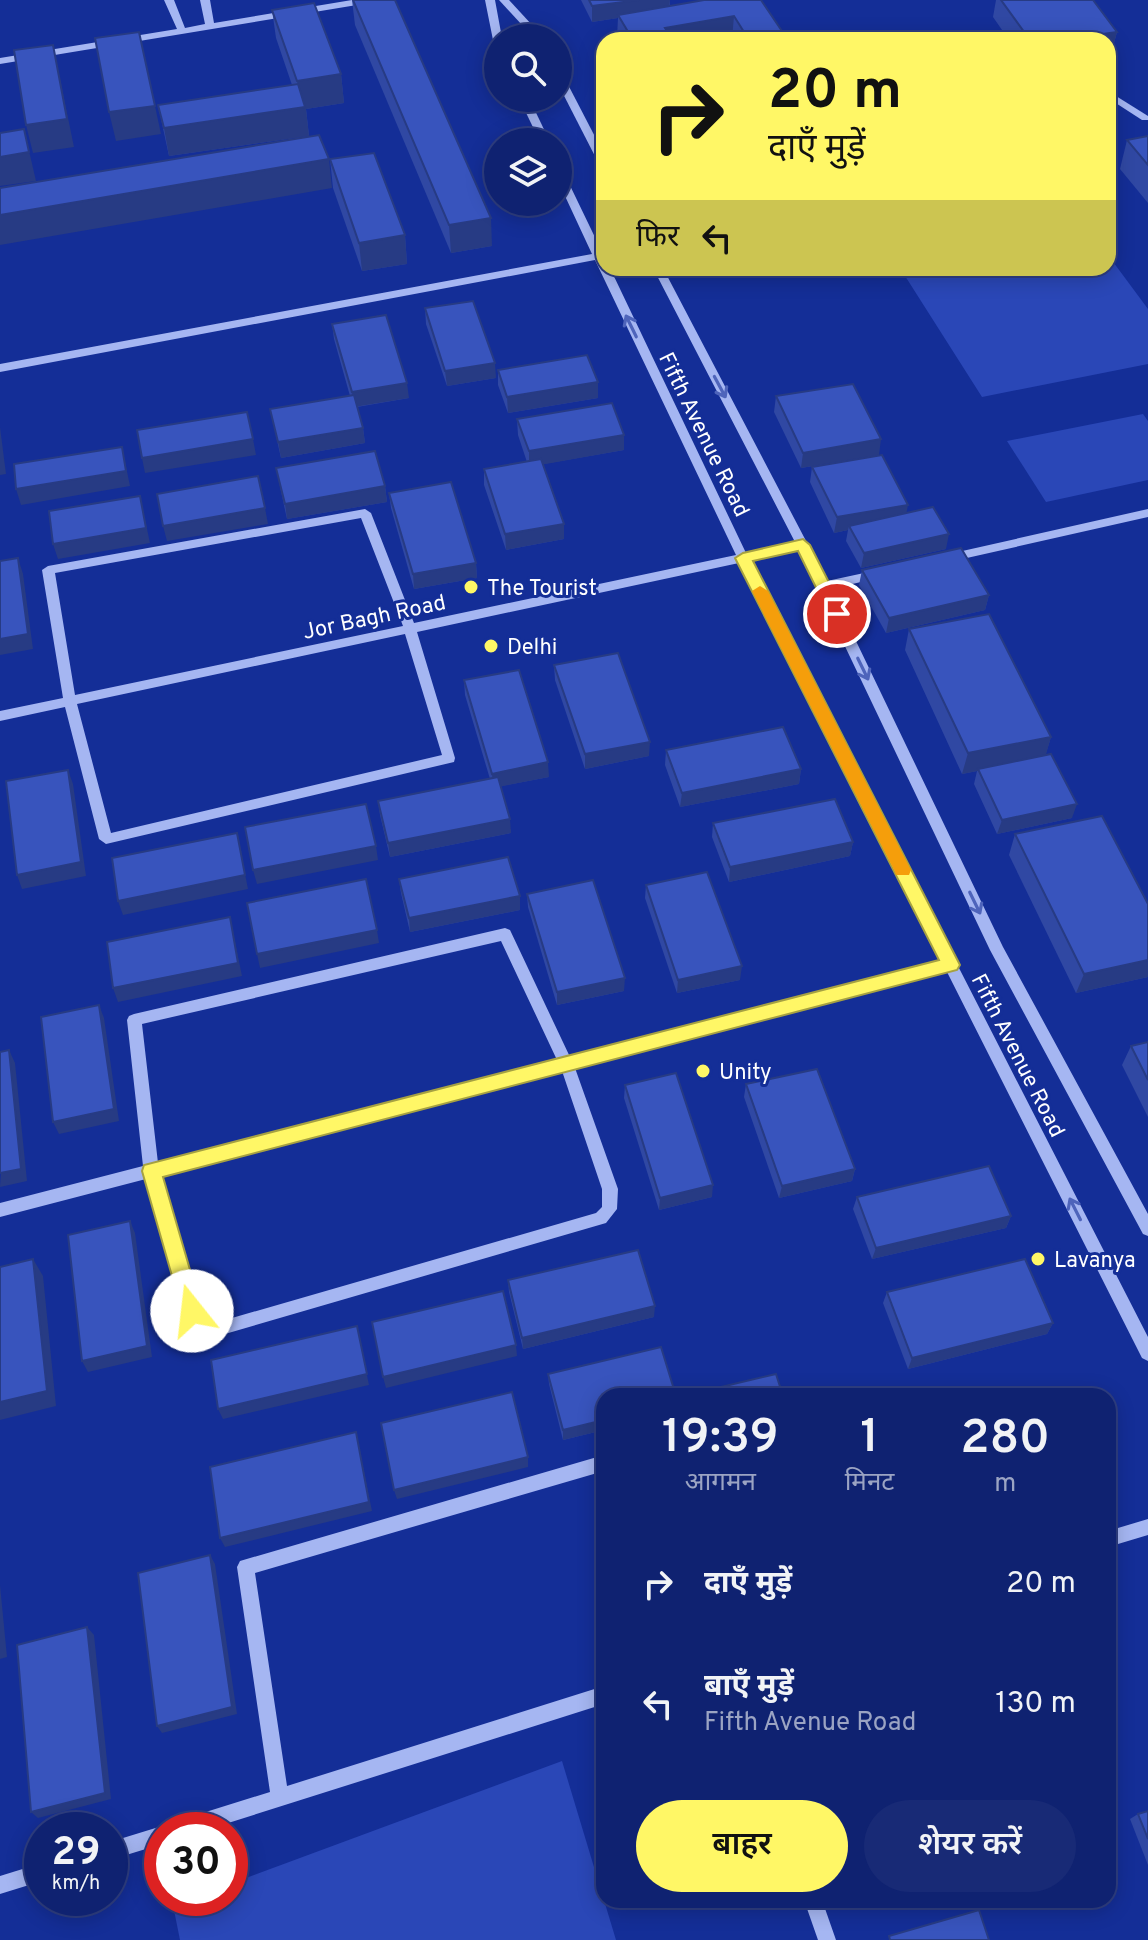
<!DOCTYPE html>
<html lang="hi">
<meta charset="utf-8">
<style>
:root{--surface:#0f2271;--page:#182a76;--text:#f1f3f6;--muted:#9ba4c3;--line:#2f3f84;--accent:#fff766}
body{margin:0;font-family:Overpass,"Noto Sans Devanagari",sans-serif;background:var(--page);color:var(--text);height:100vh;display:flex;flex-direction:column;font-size:30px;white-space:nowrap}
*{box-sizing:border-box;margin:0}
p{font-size:26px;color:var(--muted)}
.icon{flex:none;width:44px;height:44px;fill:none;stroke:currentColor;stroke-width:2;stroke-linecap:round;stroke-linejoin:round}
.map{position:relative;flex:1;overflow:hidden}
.drawer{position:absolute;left:596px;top:1388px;width:520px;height:520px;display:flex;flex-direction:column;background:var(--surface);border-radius:24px;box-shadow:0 4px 20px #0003,0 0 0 2px var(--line)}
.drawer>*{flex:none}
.hud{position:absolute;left:596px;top:32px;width:520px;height:244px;border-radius:24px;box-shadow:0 4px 20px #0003,0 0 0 2px var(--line);background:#fff766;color:#111;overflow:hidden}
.tools{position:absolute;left:484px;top:24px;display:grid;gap:16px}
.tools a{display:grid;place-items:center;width:88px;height:88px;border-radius:50%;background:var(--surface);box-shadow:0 4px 20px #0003,0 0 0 2px var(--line);font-size:40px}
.speed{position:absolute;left:24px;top:1812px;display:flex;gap:16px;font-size:40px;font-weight:700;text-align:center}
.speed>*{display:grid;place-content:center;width:104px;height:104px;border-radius:50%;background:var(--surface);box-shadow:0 4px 20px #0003,0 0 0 2px var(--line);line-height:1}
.speed small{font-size:20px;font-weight:400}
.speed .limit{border:12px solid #d22;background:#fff;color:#111}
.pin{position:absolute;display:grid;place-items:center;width:68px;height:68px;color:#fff;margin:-34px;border:4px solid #fff;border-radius:50%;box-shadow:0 2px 8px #0007}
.me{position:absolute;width:88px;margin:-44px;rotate:344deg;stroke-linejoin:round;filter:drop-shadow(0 0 6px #0008)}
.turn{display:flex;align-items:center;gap:28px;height:168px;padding:0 40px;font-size:36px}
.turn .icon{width:104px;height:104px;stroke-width:2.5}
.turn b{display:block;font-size:56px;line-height:68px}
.then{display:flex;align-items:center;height:76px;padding:0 40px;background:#0003;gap:16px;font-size:30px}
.eta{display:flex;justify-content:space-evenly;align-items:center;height:136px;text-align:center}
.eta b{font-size:48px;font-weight:600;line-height:56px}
.primary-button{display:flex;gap:16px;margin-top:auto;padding:16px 40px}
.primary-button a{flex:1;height:92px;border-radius:48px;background:var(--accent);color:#111;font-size:32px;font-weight:600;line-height:92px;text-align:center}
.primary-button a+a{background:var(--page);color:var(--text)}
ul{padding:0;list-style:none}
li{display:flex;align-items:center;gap:24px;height:120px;padding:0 40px}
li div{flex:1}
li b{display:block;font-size:30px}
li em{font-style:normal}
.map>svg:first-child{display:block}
.green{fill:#2a47b7}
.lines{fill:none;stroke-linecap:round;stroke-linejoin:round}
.minor{fill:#a5b6f2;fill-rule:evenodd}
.wall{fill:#3048a3}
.shaded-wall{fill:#273b84}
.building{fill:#3854bd;stroke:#273b84;stroke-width:2}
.oneway{stroke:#4e64bb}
.route{fill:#fff766;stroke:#a6a142;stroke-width:2}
.slow{fill:#f59e0b}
.poi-dot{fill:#fff766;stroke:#142e97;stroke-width:3}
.labels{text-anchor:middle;stroke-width:6;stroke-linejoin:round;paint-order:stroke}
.street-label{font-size:22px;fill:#fff;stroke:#142e97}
.poi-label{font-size:22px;fill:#fff;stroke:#142e97;text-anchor:start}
</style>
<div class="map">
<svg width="1148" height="1940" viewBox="0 0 1148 1940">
<rect width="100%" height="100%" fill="#142e97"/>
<g class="green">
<path d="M1108 255 1148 309V364L982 397 900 268H1108Z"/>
<path d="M1143 414 1148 421V480L1046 502 1007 441Z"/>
<path d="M562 1761 616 1940H180L173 1905 192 1898H230V1884Z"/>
</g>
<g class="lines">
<g class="minor">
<path d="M164 0H174L185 28 205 24 200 0H210L214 23 352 0H374L369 3 0 64V58L177 29Z"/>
<path d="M485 0H495L502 38H498V43L493 40Z"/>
<path d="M499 0H509L544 38H534Z"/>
<path d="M558 72 563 75 604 154V167L599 164 558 84Z"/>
<path d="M1108 91 1148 116V120H1142L1108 98Z"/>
<path d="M519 98H529L550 142H540Z"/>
<path d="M558 168 563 171 604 256V268H610L746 553 795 542 653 268H663L827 581 878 570 884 574 878 578 831 589 1003 947 1148 1214V1236L1143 1234 990 950 799 550 750 560 1148 1337V1361L1142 1358 947 972 575 1068 618 1189 617 1209 606 1223 225 1334 198 1327 186 1316 146 1179 0 1217V1203L143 1166 127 1020 129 1016 134 1014 505 928 510 930 570 1057 941 962 739 563 417 632 455 758 454 762 106 844 99 839 65 707 0 721V711L63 698 42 570 48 566 365 509 371 513 414 623 736 555 595 260 0 372V364L592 254 558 181ZM361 518 403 626 75 695 55 573ZM405 634 442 755 111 833 77 704ZM501 941 557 1060 158 1163 142 1024ZM562 1071 602 1189V1207L596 1213 225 1320 208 1316 199 1307 160 1175Z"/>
<path d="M1148 509V517L949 562 943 558 949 554Z"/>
<path d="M604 1455V1471L255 1573 287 1786 604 1686V1704L206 1830H162V1844L110 1860V1842L162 1826 168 1828 171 1824 177 1821 270 1792 237 1567 240 1561Z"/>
<path d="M1148 1519V1535L1108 1547V1531Z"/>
<path d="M42 1863V1881L0 1894V1876Z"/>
<path d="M804 1900H822L836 1940H818Z"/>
</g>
</g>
<g class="wall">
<path d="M352 0H395L492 246 451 253 355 25Z"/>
<path d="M581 0H670V6L762 1 788 40H733L732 39 725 40H619L617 37 618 18 592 22Z"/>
<path d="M996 0H1093L1117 32 1111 54 1108 55V40H1009L993 17Z"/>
<path d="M272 10 341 74 344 103 306 109 309 136 169 156 158 105 292 85 276 38Z"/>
<path d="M1148 136V203L1120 169 1127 140Z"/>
<path d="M330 159 405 235 407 264 362 271 333 188Z"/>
<path d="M425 308 496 378 447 386 426 324Z"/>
<path d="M332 324 409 398 357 407 363 428 365 443 281 458 270 409 350 396 334 339Z"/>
<path d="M498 370 598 382V398L508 413 498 385Z"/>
<path d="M776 396 879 455 801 468 774 412Z"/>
<path d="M517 419 624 450 543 464 564 524V539L506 550 484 485V469L527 462 518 435Z"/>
<path d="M812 467 907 513 946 549 861 568 846 541 848 530 834 533 810 482Z"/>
<path d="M276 468 385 486 387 502 287 519Z"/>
<path d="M389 493 476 563 477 578 414 589 391 508Z"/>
<path d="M862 570 989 595 985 610 886 633 859 585Z"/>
<path d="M909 629 1051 737 1045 756 1072 818 997 834 974 784 977 771 962 774 905 650Z"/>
<path d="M554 665 649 756 585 769 555 680Z"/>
<path d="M464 680 549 777 501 786 511 833 390 857 380 815 378 801 490 779 465 695Z"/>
<path d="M666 750 801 769 799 784 680 807 665 765Z"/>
<path d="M713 823 853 842 850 856 729 882 712 837Z"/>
<path d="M1015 834 1148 904V977L1076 993 1009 855Z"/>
<path d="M399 879 520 896V910L410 932 401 893Z"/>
<path d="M646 885 740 980 677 993 645 898Z"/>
<path d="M527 894 624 991 557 1005 528 907Z"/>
<path d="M1148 1042V1117L1122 1065 1131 1046Z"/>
<path d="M746 1084 855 1169 852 1181 779 1198 744 1097Z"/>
<path d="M625 1085 712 1197 659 1210 624 1098Z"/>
<path d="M857 1197 1011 1216 1006 1228 872 1259 853 1209Z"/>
<path d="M508 1280 654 1317 523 1349 509 1292Z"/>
<path d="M887 1292 1053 1323 1047 1334 908 1369 883 1303Z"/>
<path d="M548 1374 604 1396V1430L563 1440 549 1384Z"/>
<path d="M1148 1811V1865L1130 1819 1138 1814Z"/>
</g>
<g class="shaded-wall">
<path d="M639 0H670L669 11 618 15V18L592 22V6Z"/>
<path d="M734 16 732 39 725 40H665V28Z"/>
<path d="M1117 32 1111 54 1108 55V40H1060Z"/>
<path d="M53 45 74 147 33 153 26 125Z"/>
<path d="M341 74 344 103 306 109 309 136 169 156 164 128 301 108 297 81Z"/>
<path d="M155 106 161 134 116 141 109 112Z"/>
<path d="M24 129 36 181 0 186V157Z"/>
<path d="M329 159 332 188 0 245V215Z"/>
<path d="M491 218 492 246 451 253 449 225Z"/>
<path d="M405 235 407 264 362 271 359 243Z"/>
<path d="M495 363 496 378 447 386 445 371Z"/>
<path d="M598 382V398L508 413 507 397Z"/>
<path d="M407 383 409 398 354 407 352 392Z"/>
<path d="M0 427 6 474 0 475Z"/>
<path d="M363 428 365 443 281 458 278 442Z"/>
<path d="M624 435V450L529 467V451Z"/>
<path d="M253 439 256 455 145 473 142 458Z"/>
<path d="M881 439 879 455 801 468 803 453Z"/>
<path d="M122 447 130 486 21 505 16 489Z"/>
<path d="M385 486 387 502 287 519 285 504Z"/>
<path d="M140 496 150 543 58 559 53 544Z"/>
<path d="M908 505 905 520 849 526 848 530 834 533 837 517Z"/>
<path d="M265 508 268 524 167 541 163 526Z"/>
<path d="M564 524V539L506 550 505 534Z"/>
<path d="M949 534 946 549 861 568 864 553Z"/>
<path d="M18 558 23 574 33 649 0 655V639Z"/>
<path d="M476 563 477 578 414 589 413 574Z"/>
<path d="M989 595 985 610 886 633 889 618Z"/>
<path d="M1051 737 1045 758 962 774 968 753Z"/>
<path d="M650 742 649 756 585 769V754Z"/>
<path d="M548 762 549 777 493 788 492 774Z"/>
<path d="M801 769 799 784 680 807 682 793Z"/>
<path d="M68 770 73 784 86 876 22 889 17 875Z"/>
<path d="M1077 804 1072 818 997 834 1002 820Z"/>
<path d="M510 819 511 833 390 857 388 843Z"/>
<path d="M237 833 248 889 123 915 118 901Z"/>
<path d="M853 842 850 856 729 882 730 867Z"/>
<path d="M376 846 378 860 257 884 253 870Z"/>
<path d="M520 896V910L410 932 409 918Z"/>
<path d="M230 917 242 976 118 1002 113 988Z"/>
<path d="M377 930 379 943 260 968 257 954Z"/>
<path d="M1148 960V977L1076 993 1084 974Z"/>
<path d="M742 966 740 980 677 993 678 980Z"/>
<path d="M625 978 624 991 557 1005V992Z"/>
<path d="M99 1005 104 1018 119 1121 59 1134 53 1122Z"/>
<path d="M9 1050 15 1063 27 1181 0 1187Z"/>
<path d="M855 1169 852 1181 779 1198 782 1186Z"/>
<path d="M713 1185 712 1197 659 1210 660 1198Z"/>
<path d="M1011 1216 1006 1228 872 1259 876 1248Z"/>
<path d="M130 1221 135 1233 152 1357 88 1372 82 1361Z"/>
<path d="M33 1259 43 1276 56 1406 0 1420V1402Z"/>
<path d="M655 1306 654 1317 523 1349 522 1338Z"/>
<path d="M1053 1323 1047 1334 908 1369 912 1358Z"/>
<path d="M357 1326 369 1385 223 1419 218 1409Z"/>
<path d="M516 1345 517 1356 386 1388 383 1377Z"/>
<path d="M604 1420V1430L563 1440V1430Z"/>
<path d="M356 1432 372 1511 225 1547 220 1538Z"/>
<path d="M528 1457V1467L397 1499 394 1490Z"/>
<path d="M210 1555 215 1564 237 1714 162 1733 157 1726Z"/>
<path d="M0 1585 7 1657 0 1659Z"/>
<path d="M87 1627 94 1635 111 1799 38 1818 31 1812Z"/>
</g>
<g class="building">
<path d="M353 0H395L491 218 449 225Z"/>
<path d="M589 0H639L592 6Z"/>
<path d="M704 0H761L788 40H749L734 16 665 28 673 40H633L618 15Z"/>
<path d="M1001 0H1093L1117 32 1060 40H1030Z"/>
<path d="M314 3 341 74 297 81 272 10Z"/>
<path d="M139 32 155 106 109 112 95 38Z"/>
<path d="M53 45 67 119 26 125 14 50Z"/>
<path d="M298 84 305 107 164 128 158 105Z"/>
<path d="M24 129 29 152 0 157V133Z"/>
<path d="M319 135 329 159 0 215V188Z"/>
<path d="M1148 136V165L1127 140Z"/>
<path d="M374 153 405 235 359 243 330 159Z"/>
<path d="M473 301 495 363 445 371 425 308Z"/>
<path d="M386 315 407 383 352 392 332 324Z"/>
<path d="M587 355 598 382 507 397 498 370Z"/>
<path d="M853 384 881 439 803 453 776 396Z"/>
<path d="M354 395 363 428 278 442 270 409Z"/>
<path d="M612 403 624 435 529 451 517 419Z"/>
<path d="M247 412 253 439 142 458 137 430Z"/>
<path d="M122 447 126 471 16 489 14 464Z"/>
<path d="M375 451 385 486 285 504 276 468Z"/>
<path d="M882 455 908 505 837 517 812 467Z"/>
<path d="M541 459 564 524 505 534 484 469Z"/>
<path d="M258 476 265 508 163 526 157 494Z"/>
<path d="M451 482 476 563 413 574 389 493Z"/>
<path d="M140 496 146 528 53 544 49 511Z"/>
<path d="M933 507 949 534 864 553 849 526Z"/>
<path d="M961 548 989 595 889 618 862 570Z"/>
<path d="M18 558 28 634 0 639V561Z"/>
<path d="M989 614 1051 737 968 753 909 629Z"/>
<path d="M618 653 650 742 585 754 554 665Z"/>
<path d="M519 670 548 762 492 774 464 680Z"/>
<path d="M783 727 801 769 682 793 666 750Z"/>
<path d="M1051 754 1077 804 1002 820 978 769Z"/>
<path d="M68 770 81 862 17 875 6 781Z"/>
<path d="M498 777 510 819 388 843 378 801Z"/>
<path d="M835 799 853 842 730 867 713 823Z"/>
<path d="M366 804 376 846 253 870 245 827Z"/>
<path d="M1102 816 1148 904V960L1084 974 1015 834Z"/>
<path d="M237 833 245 875 118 901 112 858Z"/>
<path d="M508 857 520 896 409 918 399 879Z"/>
<path d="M707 872 742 966 678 980 646 885Z"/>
<path d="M366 879 377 930 257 954 247 903Z"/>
<path d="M593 880 625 978 557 992 527 894Z"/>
<path d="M230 917 238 963 113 988 107 942Z"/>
<path d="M99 1005 114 1109 53 1122 41 1017Z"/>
<path d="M1148 1042V1080L1131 1046Z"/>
<path d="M9 1050 21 1169 0 1173V1052Z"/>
<path d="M817 1069 855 1169 782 1186 746 1084Z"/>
<path d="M676 1073 713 1185 660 1198 625 1085Z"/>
<path d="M989 1166 1011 1216 876 1248 857 1197Z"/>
<path d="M130 1221 147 1346 82 1361 68 1235Z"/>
<path d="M638 1250 655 1306 522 1338 508 1280Z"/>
<path d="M33 1259 47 1391 0 1402V1267Z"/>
<path d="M1025 1259 1053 1323 912 1358 887 1292Z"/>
<path d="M503 1291 516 1345 383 1377 372 1322Z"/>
<path d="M357 1326 367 1374 218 1409 211 1360Z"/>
<path d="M661 1347 676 1396H604V1420L563 1430 548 1374Z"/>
<path d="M776 1374 783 1396H702L700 1392Z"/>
<path d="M512 1392 528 1457 394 1490 381 1423Z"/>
<path d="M356 1432 369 1502 220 1538 210 1467Z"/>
<path d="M210 1555 232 1707 157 1726 138 1573Z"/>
<path d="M87 1627 105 1793 31 1812 17 1645Z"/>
<path d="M1148 1811V1839L1138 1814Z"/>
<path d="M979 1910 989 1940H890L889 1936Z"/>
</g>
<defs><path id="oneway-shaft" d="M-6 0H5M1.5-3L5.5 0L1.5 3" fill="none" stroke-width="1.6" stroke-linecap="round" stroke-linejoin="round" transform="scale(2)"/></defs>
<g class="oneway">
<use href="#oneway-shaft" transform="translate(631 326) rotate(-116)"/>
<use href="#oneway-shaft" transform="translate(720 387) rotate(62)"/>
<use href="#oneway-shaft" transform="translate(863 669) rotate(64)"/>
<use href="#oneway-shaft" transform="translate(975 903) rotate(64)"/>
<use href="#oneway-shaft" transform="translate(1075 1209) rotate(-117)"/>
</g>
<path class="route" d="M803 539 810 545 845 614 842 618H831L798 551 753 561 960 965 957 970 163 1177 202 1311 199 1318 192 1320 184 1318 142 1171 144 1165 939 960 735 558 743 553Z"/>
<path class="slow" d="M760 586 768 591 911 870 909 875H896L894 870 752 591Z"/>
<g class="poi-dot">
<circle cx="471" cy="587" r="8"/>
<circle cx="491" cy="646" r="8"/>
<circle cx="703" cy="1071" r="8"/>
<circle cx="1038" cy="1259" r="8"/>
</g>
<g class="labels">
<g class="street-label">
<text transform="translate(705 434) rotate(64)" y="8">Fifth Avenue Road</text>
<text transform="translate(374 616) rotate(-12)" y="8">Jor Bagh Road</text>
<text transform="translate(1019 1055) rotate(63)" y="8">Fifth Avenue Road</text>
</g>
<g class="poi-label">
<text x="487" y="595">The Tourist</text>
<text x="507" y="654">Delhi</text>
<text x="719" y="1079">Unity</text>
<text x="1054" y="1267">Lavanya</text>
</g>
</g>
</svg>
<div class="tools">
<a><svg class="icon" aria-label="search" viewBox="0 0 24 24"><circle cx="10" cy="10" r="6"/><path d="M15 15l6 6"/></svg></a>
<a><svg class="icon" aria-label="layers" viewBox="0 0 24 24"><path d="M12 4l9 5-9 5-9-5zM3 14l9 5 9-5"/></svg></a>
</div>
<div class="speed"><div>29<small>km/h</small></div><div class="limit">30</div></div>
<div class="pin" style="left:837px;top:614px;background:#d93025"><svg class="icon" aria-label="arrive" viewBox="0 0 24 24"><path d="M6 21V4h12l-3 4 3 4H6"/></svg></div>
<svg class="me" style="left:192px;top:1311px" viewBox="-20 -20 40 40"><circle r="19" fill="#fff"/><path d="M0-13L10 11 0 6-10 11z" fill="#fff766"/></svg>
<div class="hud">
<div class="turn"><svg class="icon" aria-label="right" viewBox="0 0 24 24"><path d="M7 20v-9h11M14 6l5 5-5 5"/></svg><div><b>20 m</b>दाएँ मुड़ें</div></div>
<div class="then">फिर<svg class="icon" aria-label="left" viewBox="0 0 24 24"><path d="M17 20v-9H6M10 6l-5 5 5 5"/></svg></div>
</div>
<section class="drawer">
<div class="eta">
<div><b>19:39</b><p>आगमन</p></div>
<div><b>1</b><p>मिनट</p></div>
<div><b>280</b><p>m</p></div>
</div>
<ul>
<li><svg class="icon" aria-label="right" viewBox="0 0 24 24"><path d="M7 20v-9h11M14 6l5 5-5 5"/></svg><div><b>दाएँ मुड़ें</b></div><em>20 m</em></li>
<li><svg class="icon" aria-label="left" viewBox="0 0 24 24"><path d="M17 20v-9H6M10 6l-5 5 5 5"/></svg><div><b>बाएँ मुड़ें</b><p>Fifth Avenue Road</p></div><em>130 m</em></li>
</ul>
<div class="primary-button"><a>बाहर</a><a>शेयर करें</a></div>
</section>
</div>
